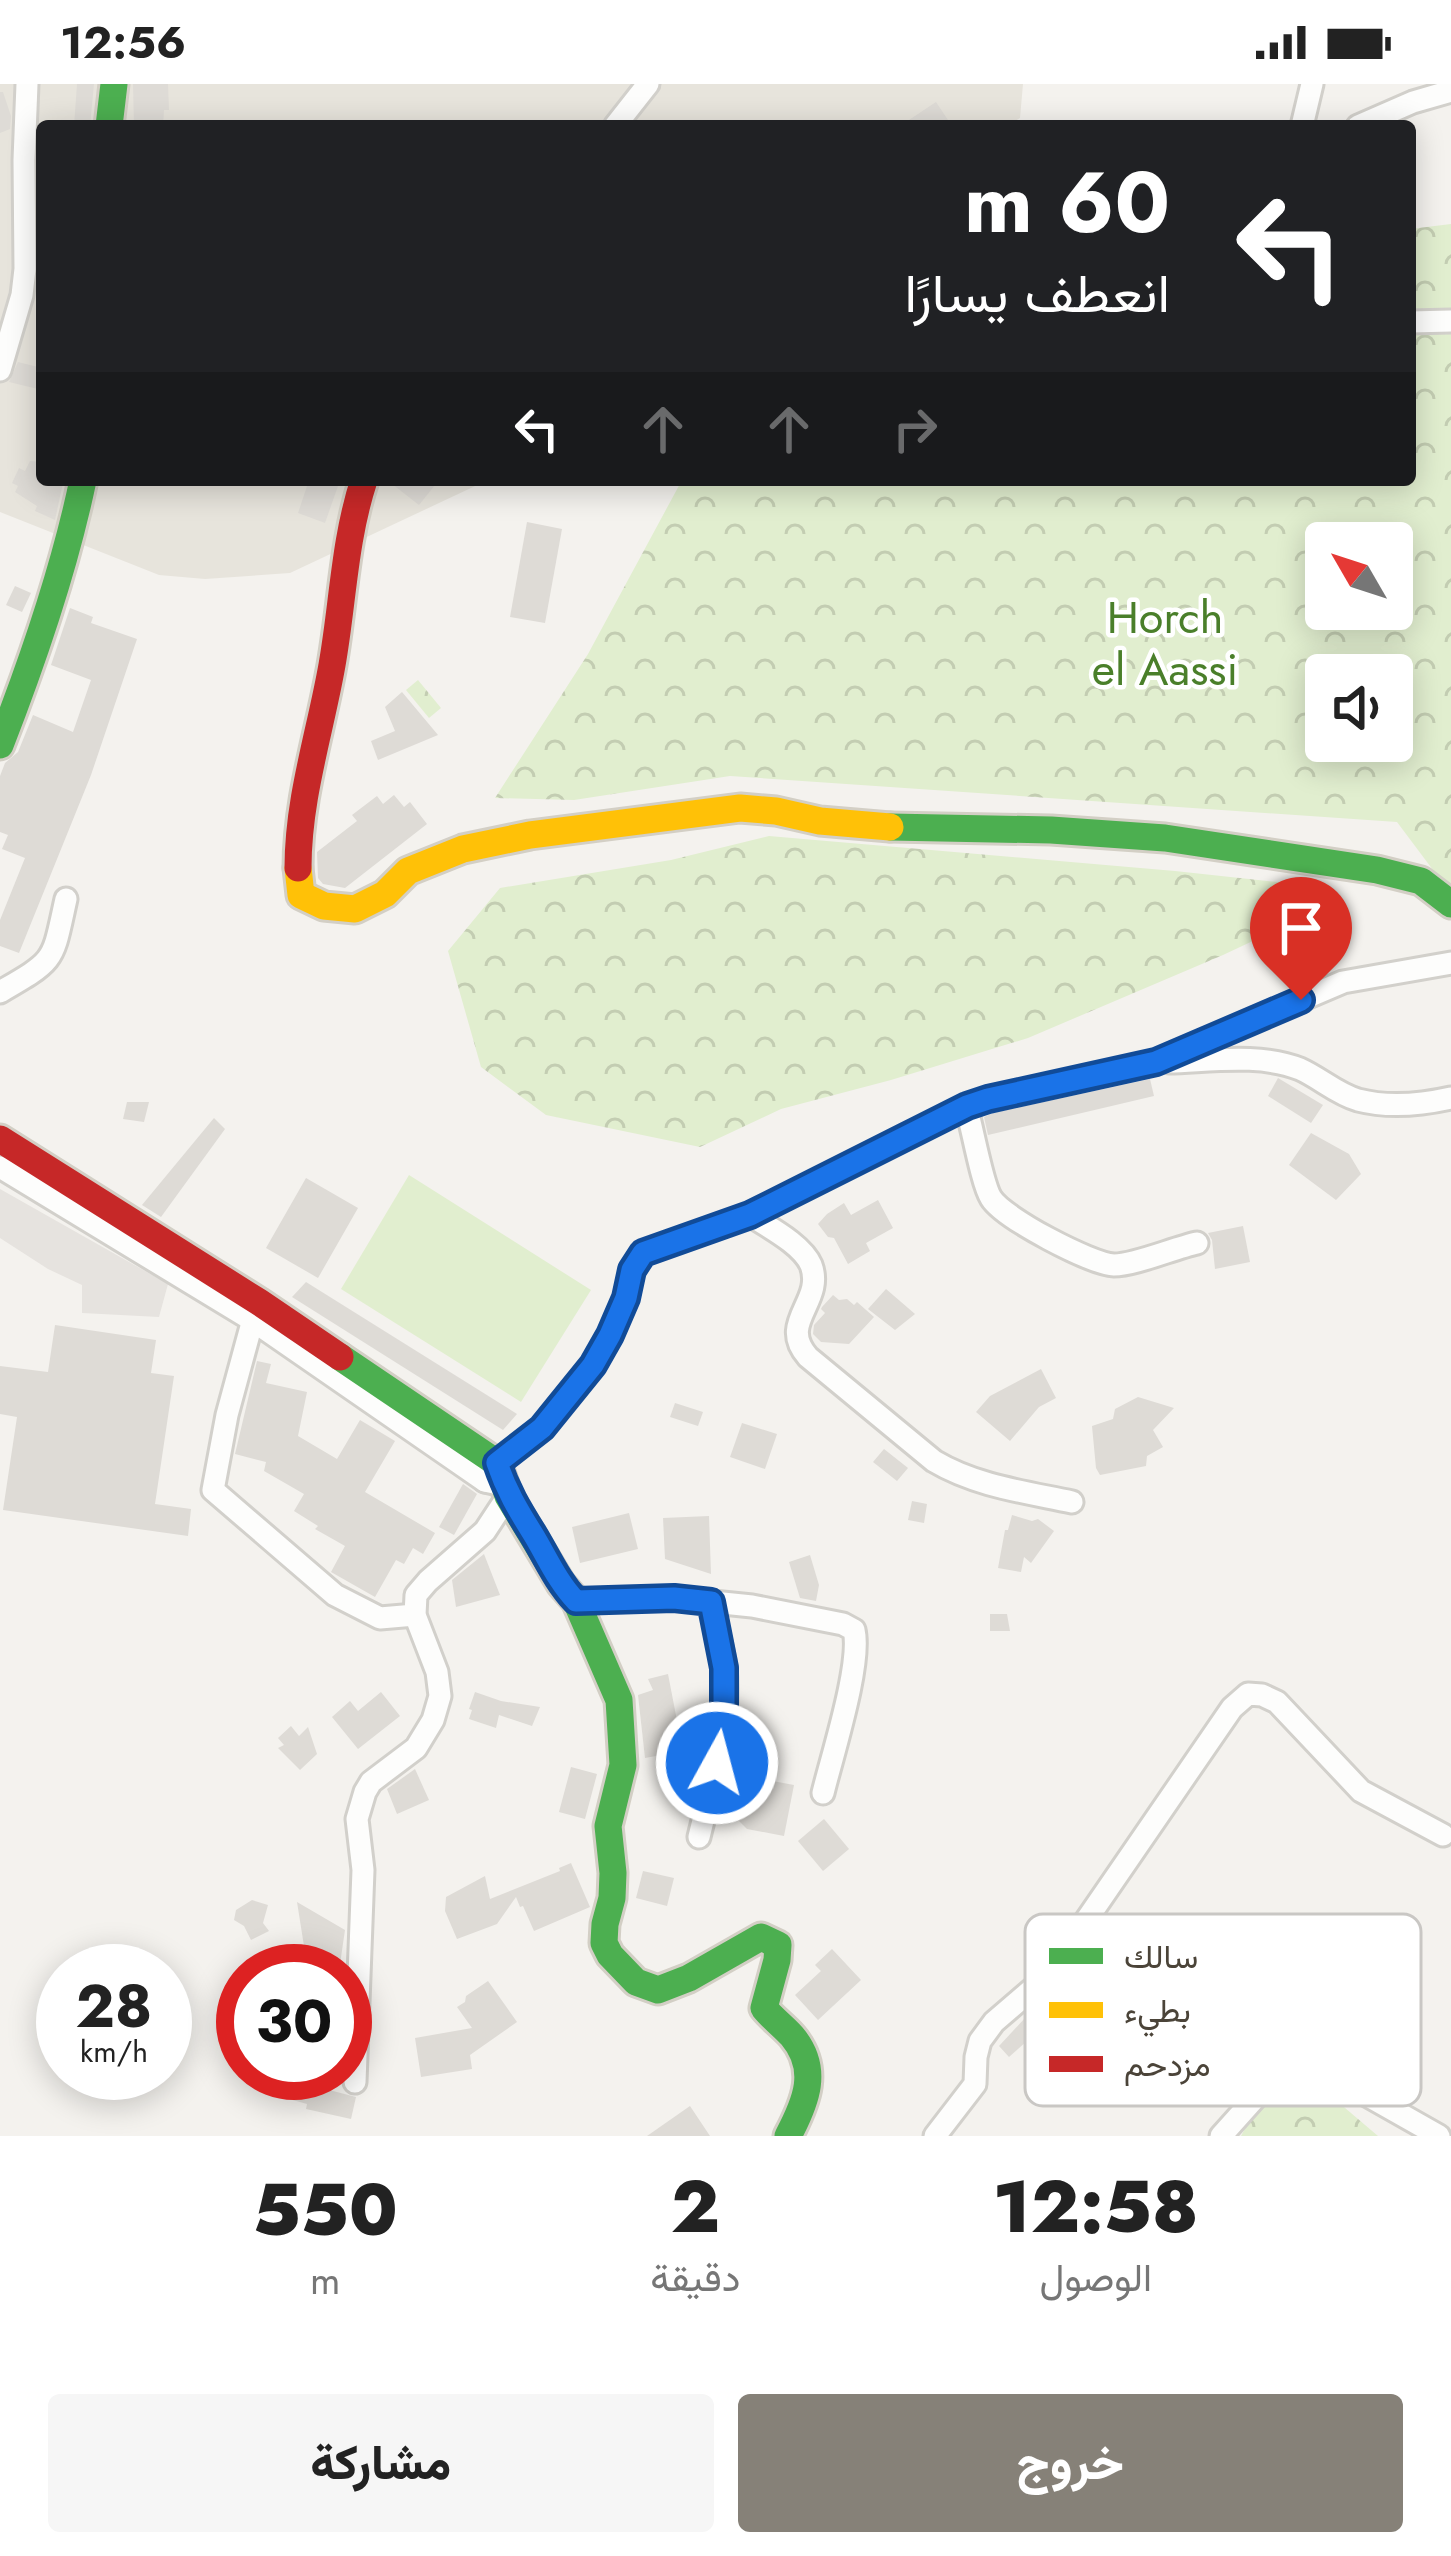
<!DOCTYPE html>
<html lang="ar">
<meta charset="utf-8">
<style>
:root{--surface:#fff;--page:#f6f6f6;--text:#222;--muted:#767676;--accent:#868178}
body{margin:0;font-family:Jost,Vazirmatn,sans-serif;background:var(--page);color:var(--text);direction:rtl;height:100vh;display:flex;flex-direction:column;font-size:45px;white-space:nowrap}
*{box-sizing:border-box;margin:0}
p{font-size:39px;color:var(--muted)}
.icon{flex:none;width:66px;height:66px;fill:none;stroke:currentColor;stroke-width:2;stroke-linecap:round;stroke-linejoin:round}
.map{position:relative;height:2052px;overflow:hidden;direction:ltr}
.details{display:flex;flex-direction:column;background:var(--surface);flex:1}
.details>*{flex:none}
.top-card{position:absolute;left:36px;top:36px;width:1380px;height:366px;border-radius:12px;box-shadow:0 6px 30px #0003;direction:rtl;background:#202124;color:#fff;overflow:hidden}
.needle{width:78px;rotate:309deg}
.fabs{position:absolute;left:1305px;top:438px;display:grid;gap:24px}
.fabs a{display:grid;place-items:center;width:108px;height:108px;border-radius:12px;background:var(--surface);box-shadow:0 6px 30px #0003;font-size:60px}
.speed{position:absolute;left:36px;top:1860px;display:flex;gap:24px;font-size:60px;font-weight:700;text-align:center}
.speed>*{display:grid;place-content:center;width:156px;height:156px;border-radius:50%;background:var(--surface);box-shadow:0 6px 30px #0003;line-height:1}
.speed small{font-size:30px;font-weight:400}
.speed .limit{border:18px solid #d22;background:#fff;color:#111}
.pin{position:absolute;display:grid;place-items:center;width:102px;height:102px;color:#fff;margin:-123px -51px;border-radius:50% 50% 50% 0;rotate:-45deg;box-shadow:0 0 12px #0007}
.pin .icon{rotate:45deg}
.me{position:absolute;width:132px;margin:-66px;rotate:7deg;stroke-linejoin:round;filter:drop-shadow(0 0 9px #0008)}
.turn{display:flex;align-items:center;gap:42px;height:252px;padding:0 48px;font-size:54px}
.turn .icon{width:156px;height:156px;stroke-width:2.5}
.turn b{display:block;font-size:84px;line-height:102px}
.lanes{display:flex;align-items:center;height:114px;padding:0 48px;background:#0003;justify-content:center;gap:60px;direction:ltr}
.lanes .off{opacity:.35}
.eta{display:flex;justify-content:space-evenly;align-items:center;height:204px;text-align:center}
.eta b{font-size:72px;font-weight:800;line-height:84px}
.cta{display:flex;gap:24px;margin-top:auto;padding:24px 48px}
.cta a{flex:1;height:138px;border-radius:12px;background:var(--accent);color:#fff;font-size:48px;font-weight:800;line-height:138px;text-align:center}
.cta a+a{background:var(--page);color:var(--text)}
.status{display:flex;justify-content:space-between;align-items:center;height:84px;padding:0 60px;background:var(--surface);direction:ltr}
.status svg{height:33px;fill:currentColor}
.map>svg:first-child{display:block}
.residential{fill:#e7e4dc}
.forest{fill:url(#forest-crowns);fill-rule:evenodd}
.pitch{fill:#e1eecf}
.parking{fill:#e6e3df}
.building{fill:#dedbd6}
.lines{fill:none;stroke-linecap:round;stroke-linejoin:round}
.street-casing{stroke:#d2d0cb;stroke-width:27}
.fast-casing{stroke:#d3cfc5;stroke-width:33}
.slow-casing{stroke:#d3cfc5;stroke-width:33}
.jam-casing{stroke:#d3cfc5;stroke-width:33}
.street{stroke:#fdfdfc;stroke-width:21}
.fast{stroke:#4caf50;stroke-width:27}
.slow{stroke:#ffc107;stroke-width:27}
.jam{stroke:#c62828;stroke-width:27}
.route-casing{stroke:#114b97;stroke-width:30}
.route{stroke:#1a73e8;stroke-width:21}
.labels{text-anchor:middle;stroke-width:9;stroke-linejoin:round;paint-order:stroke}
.park-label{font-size:45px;fill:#4a7f2a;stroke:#fff}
.key{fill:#fff;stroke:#c9c7c4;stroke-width:3}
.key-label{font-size:33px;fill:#4b4439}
</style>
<div class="status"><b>12:56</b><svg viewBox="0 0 49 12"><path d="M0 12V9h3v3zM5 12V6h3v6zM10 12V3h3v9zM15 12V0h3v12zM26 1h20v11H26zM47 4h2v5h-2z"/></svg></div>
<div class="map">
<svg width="1451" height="2052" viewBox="0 0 1451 2052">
<defs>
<pattern id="forest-crowns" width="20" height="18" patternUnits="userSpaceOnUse" patternTransform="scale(3)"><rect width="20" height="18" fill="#e1eecf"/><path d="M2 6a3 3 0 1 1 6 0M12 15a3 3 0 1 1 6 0" fill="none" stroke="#c3cdb2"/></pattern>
</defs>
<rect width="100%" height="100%" fill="#f4f2ee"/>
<path class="residential" d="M0 0H1023L1020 34 1007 42H42V396H488L290 489 205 495 159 491 0 428Z"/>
<g class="forest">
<path d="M1451 140V810L1397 738 730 692 574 716 495 714 588 570 682 396H1410V145ZM1326 459H1392V525H1326ZM1326 591H1392V657H1326Z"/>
<path d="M418 596 441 624 429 634 406 606Z"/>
<path d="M769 752 1175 787 1324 803 1317 827 1223 871 1028 954 891 996 781 1025 700 1063 546 1031 481 983 448 867 500 804 671 776Z"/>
<path d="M1284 1972 1378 2052H1241Z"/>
</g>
<path class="pitch" d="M409 1091 591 1206 521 1318 341 1205Z"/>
<path class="parking" d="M0 1105 168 1200 159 1233 82 1229V1201L48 1185 0 1154Z"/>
<g class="building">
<path d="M77 0H94L90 42H74Z"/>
<path d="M133 0H168L169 26H164L163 42H134Z"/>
<path d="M0 8H3L11 32 10 45 0 49Z"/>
<path d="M936 18 952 42H900Z"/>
<path d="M18 278 42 284V306L9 298Z"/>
<path d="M30 377 42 378V396H60L63 399 55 436 35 427 37 422 15 408 18 402 12 399 19 384 25 387Z"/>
<path d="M309 396H322L338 402 325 439 298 429Z"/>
<path d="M387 396H439L419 421Z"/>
<path d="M527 438 562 445 545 539 510 533Z"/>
<path d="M15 502 31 509 22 528 6 521Z"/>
<path d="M70 524 93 533 91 539 137 555 91 691 19 869 0 862V836L25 774 2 765 8 751 0 748V692L5 679 18 668 33 631 73 648 91 596 51 581Z"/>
<path d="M402 608 438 651 378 676 371 657 395 647 385 623Z"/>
<path d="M394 711 404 723 410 718 427 740 345 804 323 800 318 794 317 768 357 737 352 731 377 712 383 720Z"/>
<path d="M1278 994 1323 1021 1311 1039 1268 1012Z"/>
<path d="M1150 995 1154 1012 988 1051 984 1033 993 1029Z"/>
<path d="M127 1018H149L144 1038 123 1035Z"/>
<path d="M214 1034 225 1045 161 1133 142 1121Z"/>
<path d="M1311 1049 1349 1070 1361 1090 1336 1116 1289 1081Z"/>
<path d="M306 1094 358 1124 318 1194 266 1164Z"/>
<path d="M878 1116 893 1144 866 1159 870 1167 848 1180 834 1154 828 1153 818 1140 827 1130 844 1119 851 1131Z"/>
<path d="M1243 1142 1250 1178 1215 1185 1212 1156 1208 1149Z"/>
<path d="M306 1198 517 1330 503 1346 292 1213Z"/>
<path d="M886 1205 915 1230 895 1246 868 1225Z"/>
<path d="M833 1211 839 1216 847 1215 854 1221 857 1218 874 1233 849 1260 821 1258 813 1250 814 1241 825 1229 821 1225 822 1223Z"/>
<path d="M55 1241 156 1256 151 1289 174 1292 155 1420 191 1425 188 1452 3 1426 17 1333 0 1330V1282L48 1288Z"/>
<path d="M257 1277 271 1280 266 1299 307 1308 298 1352 337 1375 360 1336 395 1357 365 1408 435 1449 423 1470 413 1464 404 1480 396 1476 375 1513 331 1488 345 1462 315 1445 318 1442 294 1427 304 1410 264 1387 266 1378 235 1370Z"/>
<path d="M1041 1285 1056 1314 1039 1323 1010 1357 976 1328 990 1312Z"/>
<path d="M1138 1313 1174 1324 1153 1346 1163 1363 1147 1372 1146 1382 1100 1391 1096 1384 1092 1342 1113 1335 1115 1325Z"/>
<path d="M675 1319 703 1328 698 1342 670 1333Z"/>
<path d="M742 1339 777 1350 765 1385 730 1373Z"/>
<path d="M884 1365 908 1384 897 1397 873 1378Z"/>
<path d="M463 1400 477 1410 454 1451 439 1443Z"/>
<path d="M912 1417 927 1420 924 1439 908 1436Z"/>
<path d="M629 1429 638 1465 580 1479 572 1443Z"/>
<path d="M1012 1431 1032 1437 1038 1435 1054 1447 1031 1479 1024 1473 1021 1488 998 1484 1005 1446H1008Z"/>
<path d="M709 1432 711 1490 665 1475 663 1434Z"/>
<path d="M484 1470 500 1511 456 1523 452 1496Z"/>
<path d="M810 1471 819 1501 816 1517 800 1514 789 1478Z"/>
<path d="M990 1530H1007L1010 1547H990Z"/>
<path d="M668 1590 679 1647 664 1650 667 1670 645 1674 638 1611 653 1606 648 1595Z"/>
<path d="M381 1608 400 1632 358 1665 332 1633 350 1617 358 1627Z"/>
<path d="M475 1608 501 1617 540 1623 532 1642 499 1631 496 1644 469 1635 472 1626 469 1625Z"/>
<path d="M291 1642 299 1652 308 1643 317 1670 300 1686 278 1664 284 1661 278 1654Z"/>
<path d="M571 1683 597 1690 585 1735 559 1728Z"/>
<path d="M415 1685 429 1716 397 1730 387 1705Z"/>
<path d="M745 1692 794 1701 784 1752 747 1745 736 1734Z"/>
<path d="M824 1735 849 1765 823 1787 798 1757Z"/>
<path d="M571 1779 590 1823 534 1847 523 1822 520 1823 516 1813 497 1840 457 1855 445 1827 446 1813 485 1792 490 1815 560 1787 559 1784Z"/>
<path d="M643 1787 674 1794 667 1822 636 1814Z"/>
<path d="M252 1816 268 1821 263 1839 269 1847 251 1856 244 1842 234 1836 236 1826Z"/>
<path d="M297 1818 345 1846 339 1887H315L318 1864 304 1862Z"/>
<path d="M832 1865 861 1896 818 1936 795 1911 821 1887 815 1881Z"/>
<path d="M488 1897 517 1938 470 1971 472 1985 421 1993 415 1954 472 1944 457 1923 465 1918 466 1912Z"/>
<path d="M1025 1934 1045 1941 1009 1973 999 1962Z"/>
<path d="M262 1989H293L291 1996 356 2013 351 2035 306 2025 307 2020 257 2006Z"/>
<path d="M690 2022 710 2052H647Z"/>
</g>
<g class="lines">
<g class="street-casing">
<g id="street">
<path d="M615 42 648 0"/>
<path d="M1302 42 1312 0"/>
<path d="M1358 42 1413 18 1451 7"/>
<path d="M1410 238 1451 237"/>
<path d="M0 286 22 211 25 185 24 76 27 0"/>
<path d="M0 908C57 875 52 878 66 815"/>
<path d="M1169 978C1210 977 1260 969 1300 985 1320 994 1337 1010 1358 1016 1389 1024 1420 1021 1451 1014"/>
<path d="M966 1022C972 1042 982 1100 991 1114 1003 1134 1091 1180 1114 1181 1135 1181 1174 1164 1197 1159"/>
<path d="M0 1083 252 1236 485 1397 494 1399"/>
<path d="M750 1131C768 1143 802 1160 811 1181 825 1218 777 1238 808 1273L934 1377C976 1402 1025 1408 1072 1418"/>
<path d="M255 1228 227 1331 213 1406 335 1511 380 1534 415 1531"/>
<path d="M485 1397 497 1379 541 1344 593 1281 610 1251 626 1214 632 1186 643 1169 750 1131 908 1050 988 1015 1156 978 1343 898 1451 879"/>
<path d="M576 1517 674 1514 752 1522 843 1540 854 1546C862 1579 832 1672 823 1709"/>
<path d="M699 1753C712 1699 731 1640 725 1583 722 1562 715 1539 711 1518"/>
<path d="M355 1998 363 1786 357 1735 365 1708 371 1698 416 1664 433 1636 440 1612 437 1588 415 1531 416 1511 428 1497 485 1447 508 1412"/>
<path d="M935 2052 975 2000 976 1973 980 1957 994 1938 1037 1901 1085 1838 1232 1624 1248 1610 1262 1611 1277 1618 1361 1707 1443 1751"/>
<path d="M1221 2052 1282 1984 1303 1975 1439 2052"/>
</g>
</g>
<g class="fast-casing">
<g id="fast">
<path d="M109 42 114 0"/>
<path d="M0 661C34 574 64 487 83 396"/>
<path d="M890 743 1051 746 1165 754 1377 786 1421 797 1451 820"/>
<path d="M340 1273 497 1379 508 1412 561 1500 576 1517 619 1616 623 1681 608 1742 613 1789 612 1814 605 1840 604 1859 610 1871 636 1898 658 1906 689 1894 761 1853 778 1861 777 1876 764 1924C772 1934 783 1942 792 1952 820 1985 806 2018 788 2052"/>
</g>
</g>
<g class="slow-casing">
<path id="slow" d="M298 784 301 811 324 822 355 825 385 810 408 787 463 765 530 751 740 724 776 727 820 737 890 743"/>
</g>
<g class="jam-casing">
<g id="jam">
<path d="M298 784C298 714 320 649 332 581 343 519 344 457 364 396"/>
<path d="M0 1055 259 1218 340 1273"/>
</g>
</g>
<use href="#street" class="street"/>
<use href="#fast" class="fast"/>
<use href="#slow" class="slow"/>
<use href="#jam" class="jam"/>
</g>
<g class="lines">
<g class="route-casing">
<path id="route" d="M717 1679 724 1622V1584L711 1518 674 1514 576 1517C557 1497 547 1473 533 1450 518 1426 506 1406 497 1379L542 1344 593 1281 610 1251 626 1214 632 1186 643 1169 750 1131 967 1022 988 1015 1156 978 1301 916"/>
</g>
<use href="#route" class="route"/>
</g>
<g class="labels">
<g class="park-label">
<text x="1165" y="549">Horch<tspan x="1165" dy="52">el Aassi</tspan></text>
</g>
</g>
<rect x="1025" y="1830" width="396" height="192" rx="18" class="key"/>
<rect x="1049" y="1864" width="54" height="16" fill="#4caf50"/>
<rect x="1049" y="1918" width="54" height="16" fill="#ffc107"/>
<rect x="1049" y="1972" width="54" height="16" fill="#c62828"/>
<g class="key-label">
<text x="1124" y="1884">سالك</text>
<text x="1124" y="1938">بطيء</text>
<text x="1124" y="1992">مزدحم</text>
</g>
</svg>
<div class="fabs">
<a><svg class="needle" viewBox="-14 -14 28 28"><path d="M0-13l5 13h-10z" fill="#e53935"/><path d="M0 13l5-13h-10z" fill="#767676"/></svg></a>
<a><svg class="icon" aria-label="sound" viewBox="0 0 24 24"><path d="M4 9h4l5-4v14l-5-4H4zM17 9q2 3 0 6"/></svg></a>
</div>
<div class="speed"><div>28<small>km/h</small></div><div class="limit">30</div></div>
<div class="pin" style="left:1301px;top:916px;background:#d93025"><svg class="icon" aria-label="arrive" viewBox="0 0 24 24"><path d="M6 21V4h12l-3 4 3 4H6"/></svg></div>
<svg class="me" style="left:717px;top:1679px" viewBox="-20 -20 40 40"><circle r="17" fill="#1a73e8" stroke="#fff" stroke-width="3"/><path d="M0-11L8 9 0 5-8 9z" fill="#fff"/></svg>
<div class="top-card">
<div class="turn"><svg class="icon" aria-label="left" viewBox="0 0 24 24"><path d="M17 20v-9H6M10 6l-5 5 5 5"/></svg><div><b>60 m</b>انعطف يسارًا</div></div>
<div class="lanes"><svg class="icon" aria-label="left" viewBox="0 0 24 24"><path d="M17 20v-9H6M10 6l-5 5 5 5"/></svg><svg class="icon off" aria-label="ahead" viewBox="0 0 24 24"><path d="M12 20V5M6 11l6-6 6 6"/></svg><svg class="icon off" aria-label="ahead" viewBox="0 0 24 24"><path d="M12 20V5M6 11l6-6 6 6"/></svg><svg class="icon off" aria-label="right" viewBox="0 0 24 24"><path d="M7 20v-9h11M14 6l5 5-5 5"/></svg></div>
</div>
</div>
<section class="details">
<div class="eta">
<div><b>12:58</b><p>الوصول</p></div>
<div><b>2</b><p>دقيقة</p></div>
<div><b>550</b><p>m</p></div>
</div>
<div class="cta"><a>خروج</a><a>مشاركة</a></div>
</section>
